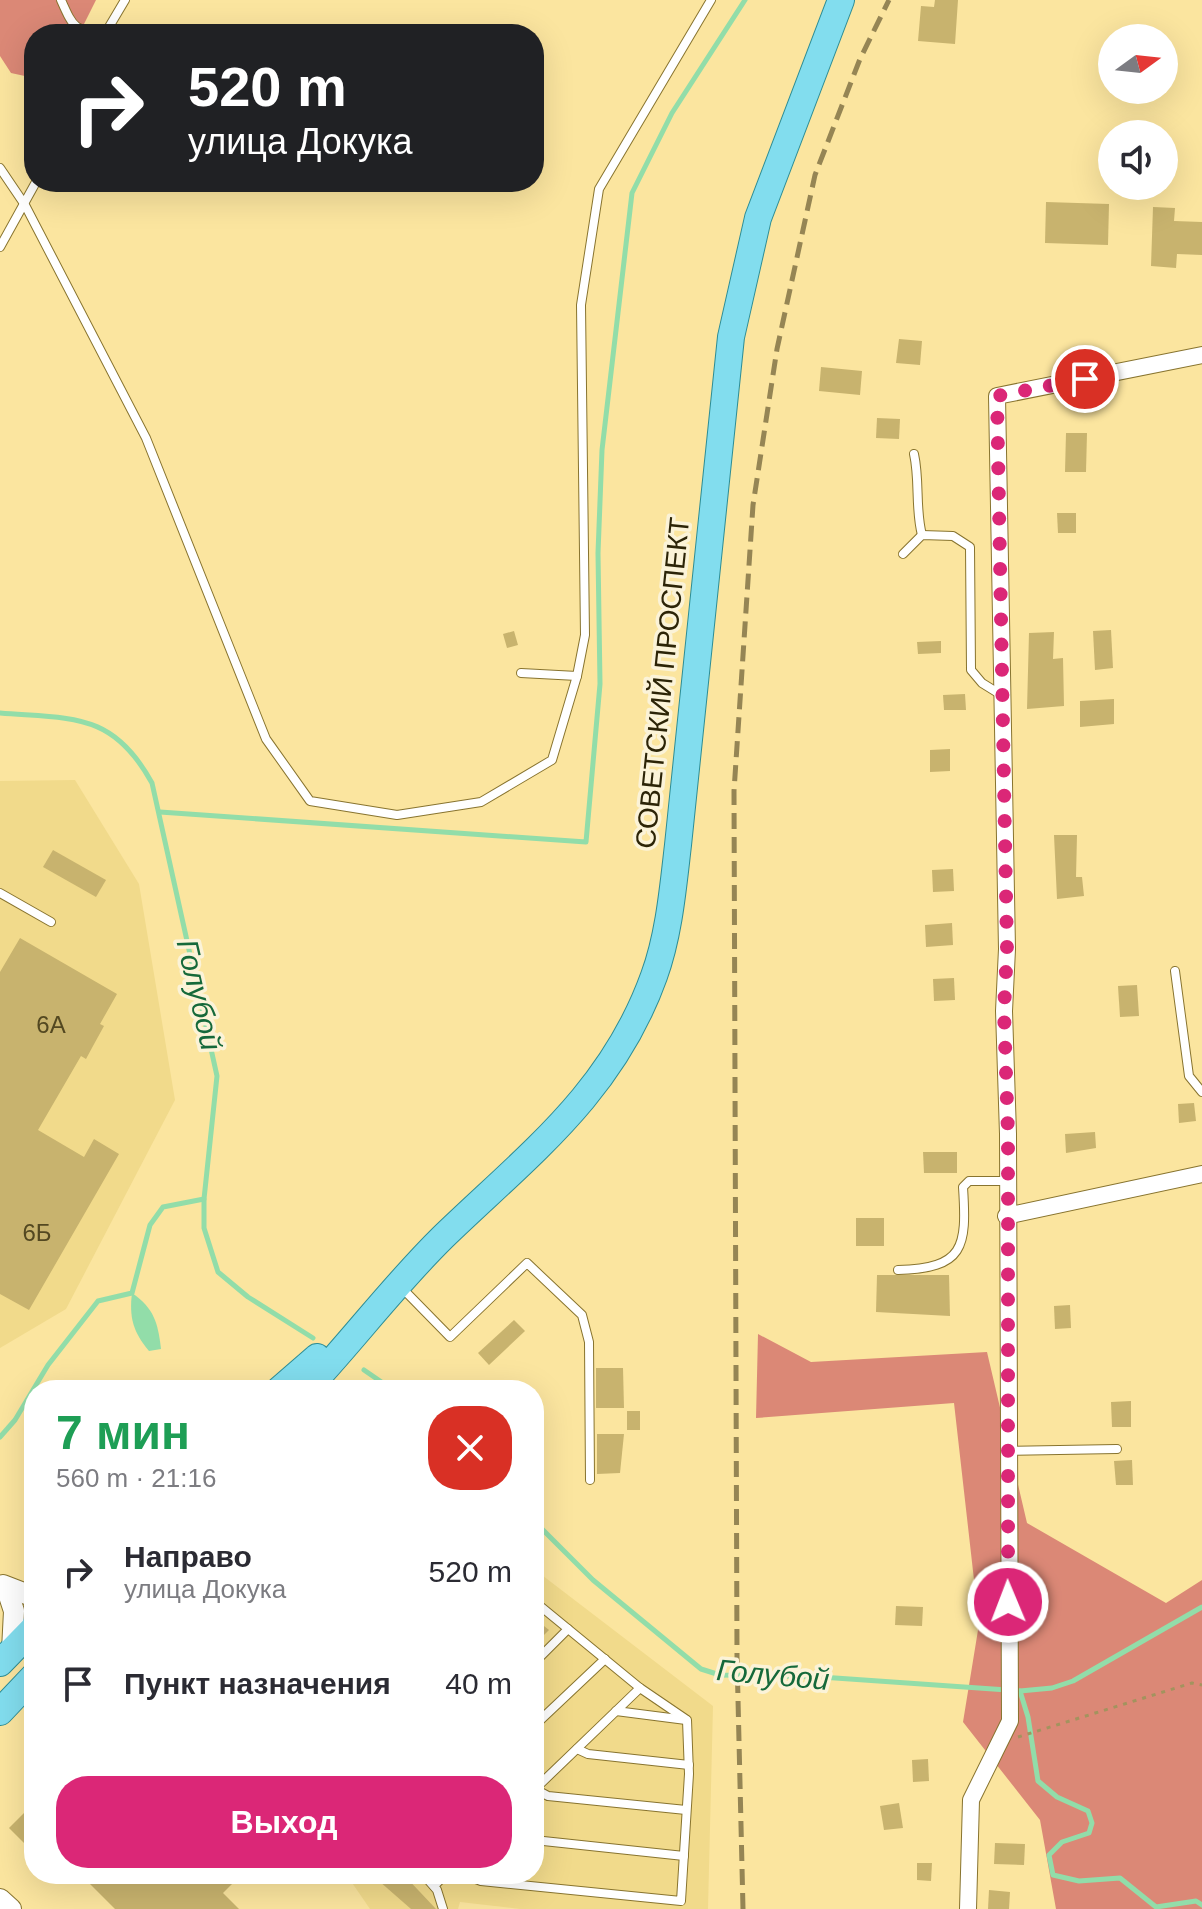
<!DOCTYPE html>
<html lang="ru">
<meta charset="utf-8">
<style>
:root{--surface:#fff;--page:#f7f7f7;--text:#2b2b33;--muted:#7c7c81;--accent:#db2777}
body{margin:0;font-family:Arial,sans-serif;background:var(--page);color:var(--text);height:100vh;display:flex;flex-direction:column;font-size:30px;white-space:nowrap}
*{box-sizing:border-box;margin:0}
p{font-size:26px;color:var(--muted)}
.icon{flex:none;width:44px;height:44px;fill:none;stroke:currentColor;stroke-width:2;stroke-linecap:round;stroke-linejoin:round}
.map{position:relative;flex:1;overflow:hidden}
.panel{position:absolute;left:24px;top:1380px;width:520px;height:504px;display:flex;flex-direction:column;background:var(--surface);border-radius:32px;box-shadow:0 8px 32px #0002}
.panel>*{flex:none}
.hud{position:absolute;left:24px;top:24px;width:520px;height:168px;border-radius:32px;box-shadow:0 8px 32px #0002;background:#202124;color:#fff;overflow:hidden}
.needle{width:52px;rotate:75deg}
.buttons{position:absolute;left:1098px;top:24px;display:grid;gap:16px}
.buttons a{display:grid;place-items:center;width:80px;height:80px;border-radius:50%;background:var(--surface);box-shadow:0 8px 32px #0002;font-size:40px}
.pin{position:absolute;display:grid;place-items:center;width:68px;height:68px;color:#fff;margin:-34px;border:4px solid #fff;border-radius:50%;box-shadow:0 2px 8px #0007}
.me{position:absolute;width:88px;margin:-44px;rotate:359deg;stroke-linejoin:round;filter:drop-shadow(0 0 6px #0008)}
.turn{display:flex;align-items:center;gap:28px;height:168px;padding:0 32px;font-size:36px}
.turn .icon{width:104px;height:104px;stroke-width:2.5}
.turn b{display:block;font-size:56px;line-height:68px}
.round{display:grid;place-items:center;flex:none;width:84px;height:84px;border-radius:32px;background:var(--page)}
.summary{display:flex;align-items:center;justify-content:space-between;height:136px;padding:0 32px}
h1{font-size:48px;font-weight:700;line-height:60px;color:#1e9e55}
.button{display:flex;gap:16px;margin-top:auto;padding:16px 32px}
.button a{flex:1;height:92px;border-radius:32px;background:var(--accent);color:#fff;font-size:32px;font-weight:700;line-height:92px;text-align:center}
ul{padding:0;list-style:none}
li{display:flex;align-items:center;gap:24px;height:112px;padding:0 32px}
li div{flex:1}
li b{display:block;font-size:30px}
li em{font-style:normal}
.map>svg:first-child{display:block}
.built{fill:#f1da8b}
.forest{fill:#db8876}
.water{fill:#92dda9}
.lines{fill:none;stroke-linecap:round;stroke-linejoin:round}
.stream{stroke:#92dda9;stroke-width:5}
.building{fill:#c8b36e}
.service-casing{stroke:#88742f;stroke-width:10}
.minor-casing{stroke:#88742f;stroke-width:18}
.tertiary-casing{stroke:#88742f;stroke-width:22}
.primary-casing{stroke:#2d8d95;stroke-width:28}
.path{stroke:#a3935e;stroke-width:3;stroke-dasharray:4 6;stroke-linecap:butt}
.service{stroke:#fff;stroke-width:8}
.minor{stroke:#fff;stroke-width:16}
.tertiary{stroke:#fff;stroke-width:20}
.primary{stroke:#82ddee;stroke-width:26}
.rail{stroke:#958554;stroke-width:5;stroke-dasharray:16 8;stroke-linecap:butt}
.route{stroke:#db2777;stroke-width:14;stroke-dasharray:0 25.2}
.labels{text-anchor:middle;stroke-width:7;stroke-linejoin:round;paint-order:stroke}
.number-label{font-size:24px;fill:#534821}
.street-label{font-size:28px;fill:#2c2407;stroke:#fbf3d8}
.water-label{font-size:30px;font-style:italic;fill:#15693a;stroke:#fbf3d8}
</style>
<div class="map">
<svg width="1202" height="1909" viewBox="0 0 1202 1909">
<rect width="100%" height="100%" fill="#fbe59f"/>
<g class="built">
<path d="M75 780 139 884 175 1100 66 1309 0 1348V781Z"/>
<path d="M534 1569 713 1706 708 1909H520L460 1902 458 1909H370L346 1874H534Z"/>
</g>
<g class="forest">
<path d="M0 0H96L79 34H34V78L11 73 0 56Z"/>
<path d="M758 1334 811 1362 987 1352 1027 1523 1166 1603 1202 1580V1909H1056L1040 1820 963 1722 979 1624 954 1403 756 1418Z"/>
</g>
<path class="water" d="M132 1293C154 1308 158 1323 161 1349L149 1351C133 1332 129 1317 132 1293Z"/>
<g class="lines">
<g class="stream">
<path d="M0 713C73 719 113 712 152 783L217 1076 204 1199V1228L218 1272 248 1297 313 1338"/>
<path d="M160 812 586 842 600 684 598 553 602 450 632 193 672 113 745 0"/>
<path d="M364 1370 393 1390"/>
<path d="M0 1437 15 1420 48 1365 98 1301 132 1293 150 1225 163 1207 204 1199"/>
<path d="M534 1521 593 1580 701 1669 720 1675 821 1677 1020 1691 1052 1688 1073 1681 1202 1607"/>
<path d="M1020 1691 1028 1717 1038 1781 1057 1797 1088 1811 1092 1823 1089 1833 1062 1842 1049 1855 1053 1875 1079 1881 1120 1878 1156 1907 1196 1901 1202 1905"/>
</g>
</g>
<g class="building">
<path d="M935 0H958L955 44 918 41 921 6 934 7Z"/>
<path d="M1046 202 1109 204 1108 245 1045 243Z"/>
<path d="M1153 207 1175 208 1174 221 1202 222V255L1177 254 1176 268 1151 266Z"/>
<path d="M899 339 922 341 920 365 896 363Z"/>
<path d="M821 367 862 371 860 395 819 391Z"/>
<path d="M877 418 900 419 899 439 876 438Z"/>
<path d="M1066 433H1087L1086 472H1065Z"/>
<path d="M1057 513H1076V533H1058Z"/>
<path d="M1111 630 1113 668 1095 670 1093 631Z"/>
<path d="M514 631 518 645 507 648 503 634Z"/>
<path d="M1054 632 1053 659 1063 658 1064 706 1027 709 1029 633Z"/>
<path d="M941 641V653L918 654 917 642Z"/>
<path d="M965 694 966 710H944L943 695Z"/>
<path d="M1114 699V724L1080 727V701Z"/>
<path d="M950 749V771L930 772V750Z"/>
<path d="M1054 835H1077L1076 877H1082L1084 896 1057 899Z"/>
<path d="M53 850 106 880 96 897 43 867Z"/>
<path d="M953 869 954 891 933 892 932 870Z"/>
<path d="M952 923 953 945 926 947 925 925Z"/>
<path d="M20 938 117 994 100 1024 104 1026 93 1046 86 1059 81 1056 38 1130 84 1157 94 1139 119 1154 29 1310 0 1294V972Z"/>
<path d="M954 978 955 1000 934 1001 933 979Z"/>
<path d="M1137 985 1139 1016 1120 1017 1118 986Z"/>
<path d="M1194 1103 1196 1121 1179 1123 1178 1104Z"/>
<path d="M1095 1132 1096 1148 1066 1153 1065 1134Z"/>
<path d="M923 1152H957V1173H924Z"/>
<rect x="856" y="1218" width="28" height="28"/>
<path d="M877 1275H949L950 1316 876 1312Z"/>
<path d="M1070 1305 1071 1328 1055 1329 1054 1306Z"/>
<path d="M514 1320 525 1331 489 1365 478 1353Z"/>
<path d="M596 1368H623L624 1408H596Z"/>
<path d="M1131 1401V1427H1112L1111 1402Z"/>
<rect x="627" y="1411" width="13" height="19"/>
<path d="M597 1434H624L620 1473 597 1474Z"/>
<path d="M1132 1460 1133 1485H1116L1114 1461Z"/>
<path d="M896 1606 923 1607 922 1626 895 1625Z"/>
<path d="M534 1618 549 1630 534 1645Z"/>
<path d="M928 1759 929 1781 913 1782 912 1760Z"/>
<path d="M34 1803V1853L9 1828Z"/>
<path d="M899 1803 903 1828 884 1830 880 1806Z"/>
<path d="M995 1843 1025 1844 1024 1865 994 1864Z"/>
<path d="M917 1863H932L931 1881 917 1880Z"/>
<path d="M80 1874H242L223 1893 239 1909H115Z"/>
<path d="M371 1874H403L436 1909H411Z"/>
<path d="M989 1890 1010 1892 1009 1909H988Z"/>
</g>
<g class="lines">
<g class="service-casing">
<g id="service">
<path d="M61 0C73 27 75 33 106 32L125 0"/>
<path d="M0 168 25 205 146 438 266 739 310 801 397 815 481 802 552 760 577 676 585 635 581 305 599 189 711 0"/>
<path d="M0 247 36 182"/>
<path d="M914 454C920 481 915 509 922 535"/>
<path d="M903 554 922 535 953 536 970 547 971 670 982 683 1003 696"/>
<path d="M521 673 577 676"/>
<path d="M0 893 51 922"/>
<path d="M1175 971 1189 1076 1202 1092"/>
<path d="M898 1270C964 1268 967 1248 963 1187L969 1181H1006"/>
<path d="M401 1287 450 1337 527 1263 582 1315 589 1342 590 1480"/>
<path d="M1007 1451 1117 1449"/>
<path d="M534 1663 568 1629"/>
<path d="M616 1711 686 1720"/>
<path d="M534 1726 605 1659"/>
<path d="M577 1749 588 1754 689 1765"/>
<path d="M535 1789 548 1796 686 1810"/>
<path d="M534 1790 640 1688"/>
<path d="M534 1840 684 1856"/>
<path d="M423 1874 437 1890 443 1909"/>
<path d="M463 1874 481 1881 681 1901 689 1774 687 1720 640 1688 534 1601"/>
<path d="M434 1886 446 1874"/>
</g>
</g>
<g class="minor-casing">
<g id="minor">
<path d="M1006 1216 1202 1174"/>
<path d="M968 1909 971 1800 1010 1721 1008 1134 1004 1011 1007 949 997 396 1202 355"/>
</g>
</g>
<g class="tertiary-casing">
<g id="tertiary">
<path d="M3 1585 34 1597"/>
<path d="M6 1587 14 1611 12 1650"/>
<path d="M0 1899 11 1909"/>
</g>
</g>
<g class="primary-casing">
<g id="primary">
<path d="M279 1390 317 1357"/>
<path d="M306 1390C353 1340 394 1285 443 1237 529 1154 612 1093 654 976 669 935 673 888 678 845L731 337 758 218 841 0"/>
<path d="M0 1663 34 1628"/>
<path d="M0 1712 34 1676"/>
</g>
</g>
<path class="path" d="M1018 1737 1192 1683 1202 1685"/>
<use href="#service" class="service"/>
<use href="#minor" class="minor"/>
<use href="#tertiary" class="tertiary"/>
<use href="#primary" class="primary"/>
<path class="rail" d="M743 1909 737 1657 734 791 753 505 777 349 815 175 860 59 889 0"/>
</g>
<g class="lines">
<path class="route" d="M1008 1602V1134L1004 1011 1007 949 997 396 1085 379"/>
</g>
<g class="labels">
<g class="number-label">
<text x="51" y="1033">6А</text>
<text x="37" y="1241">6Б</text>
</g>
<g class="street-label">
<text transform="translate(662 683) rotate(-84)" y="10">СОВЕТСКИЙ ПРОСПЕКТ</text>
</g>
<g class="water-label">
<text transform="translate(199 995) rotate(77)" y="10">Голубой</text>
<text transform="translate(773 1675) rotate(5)" y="10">Голубой</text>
</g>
</g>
</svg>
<div class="buttons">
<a><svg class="needle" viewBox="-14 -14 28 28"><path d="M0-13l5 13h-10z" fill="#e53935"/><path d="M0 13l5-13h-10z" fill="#7c7c81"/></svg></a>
<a><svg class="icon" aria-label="sound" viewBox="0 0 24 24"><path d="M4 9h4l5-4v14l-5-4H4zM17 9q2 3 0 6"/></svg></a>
</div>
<div class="pin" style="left:1085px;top:379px;background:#d93025"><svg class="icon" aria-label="arrive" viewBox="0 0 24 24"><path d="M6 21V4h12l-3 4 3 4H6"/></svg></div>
<svg class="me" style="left:1008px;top:1602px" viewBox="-20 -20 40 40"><circle r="17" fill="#db2777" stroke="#fff" stroke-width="3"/><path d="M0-11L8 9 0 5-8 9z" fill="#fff"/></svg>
<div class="hud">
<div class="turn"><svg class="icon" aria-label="right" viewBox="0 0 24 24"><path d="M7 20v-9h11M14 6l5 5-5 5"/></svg><div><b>520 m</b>улица Докука</div></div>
</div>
<section class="panel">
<div class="summary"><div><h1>7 мин</h1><p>560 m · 21:16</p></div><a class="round" style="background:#d93025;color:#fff"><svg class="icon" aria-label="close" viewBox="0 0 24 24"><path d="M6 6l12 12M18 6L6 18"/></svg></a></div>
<ul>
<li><svg class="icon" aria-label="right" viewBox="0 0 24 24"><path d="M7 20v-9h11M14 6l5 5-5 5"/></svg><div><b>Направо</b><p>улица Докука</p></div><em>520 m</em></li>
<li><svg class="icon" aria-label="arrive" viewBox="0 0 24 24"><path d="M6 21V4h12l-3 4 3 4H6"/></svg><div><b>Пункт назначения</b></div><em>40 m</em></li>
</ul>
<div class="button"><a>Выход</a></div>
</section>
</div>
